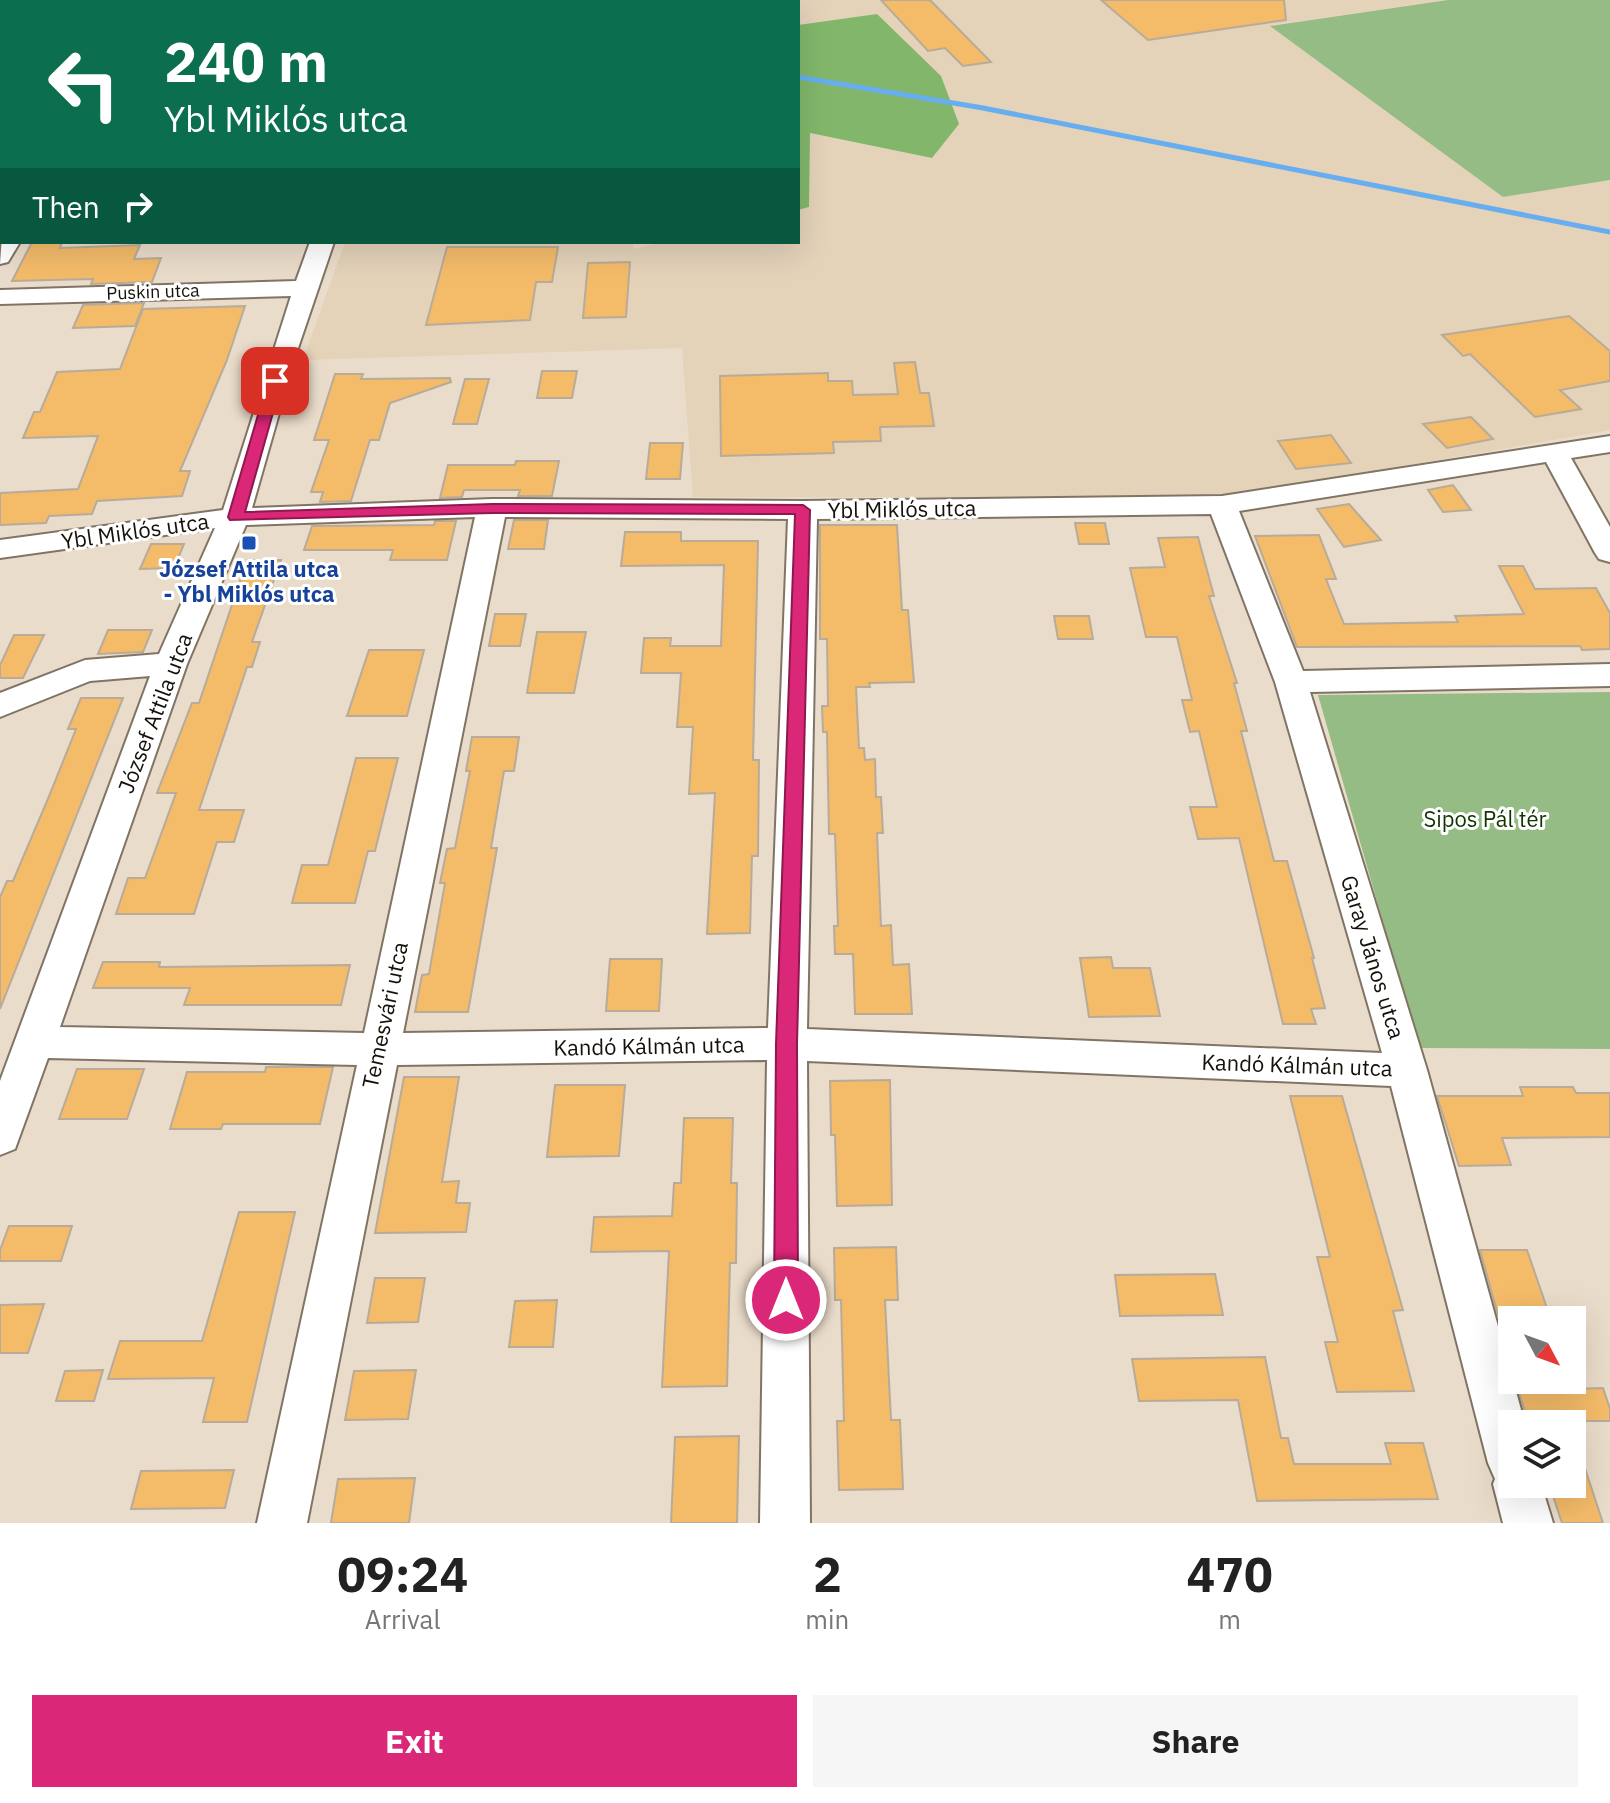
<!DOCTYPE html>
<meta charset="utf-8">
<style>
:root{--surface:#fff;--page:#f6f6f6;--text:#222;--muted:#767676;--accent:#db2777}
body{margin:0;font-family:"IBM Plex Sans",sans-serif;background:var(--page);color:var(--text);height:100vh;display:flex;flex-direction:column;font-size:30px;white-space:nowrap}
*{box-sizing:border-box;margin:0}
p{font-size:26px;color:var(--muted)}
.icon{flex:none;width:44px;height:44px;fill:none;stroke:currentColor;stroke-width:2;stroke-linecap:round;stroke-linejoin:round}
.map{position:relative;height:1523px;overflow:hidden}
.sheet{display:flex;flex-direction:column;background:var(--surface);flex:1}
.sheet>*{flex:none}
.top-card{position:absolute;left:0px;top:0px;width:800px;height:244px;box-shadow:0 8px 32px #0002;background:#0b6e4f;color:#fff;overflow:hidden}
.needle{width:52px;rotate:131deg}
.buttons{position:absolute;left:1498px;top:1306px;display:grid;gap:16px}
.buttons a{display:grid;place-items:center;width:88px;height:88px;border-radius:0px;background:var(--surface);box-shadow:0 8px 32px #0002;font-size:40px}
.pin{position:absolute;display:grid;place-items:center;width:68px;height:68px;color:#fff;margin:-34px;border-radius:16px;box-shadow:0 4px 12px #0006}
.me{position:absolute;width:88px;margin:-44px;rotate:0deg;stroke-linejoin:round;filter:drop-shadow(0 0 6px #0008)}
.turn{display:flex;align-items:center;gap:28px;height:168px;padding:0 32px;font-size:36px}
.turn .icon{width:104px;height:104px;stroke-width:2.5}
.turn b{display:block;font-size:56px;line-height:68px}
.then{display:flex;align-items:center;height:76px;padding:0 32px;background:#0003;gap:16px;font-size:30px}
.eta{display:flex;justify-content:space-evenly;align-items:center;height:136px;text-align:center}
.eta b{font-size:48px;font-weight:700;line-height:56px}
.button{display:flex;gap:16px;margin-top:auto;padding:16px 32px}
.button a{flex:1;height:92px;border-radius:0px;background:var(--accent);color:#fff;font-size:32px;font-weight:700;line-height:92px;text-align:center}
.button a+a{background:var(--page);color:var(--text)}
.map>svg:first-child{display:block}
.built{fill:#e4d2b9}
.green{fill:#96bc86}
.forest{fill:#82b76b}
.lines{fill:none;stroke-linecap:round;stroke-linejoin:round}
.stream{stroke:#66aeef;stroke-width:5}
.building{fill:#f4bb69;stroke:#b8ab9a;stroke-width:2}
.minor-casing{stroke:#807464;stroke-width:4}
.major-casing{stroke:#fff;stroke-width:4}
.minor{fill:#fff;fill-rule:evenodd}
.major{fill:#fbe0d7;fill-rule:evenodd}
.route{fill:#db2777;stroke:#8e194d;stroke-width:2}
.transit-dot{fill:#1a4fb4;stroke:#fff;stroke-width:3}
.labels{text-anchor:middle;stroke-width:6;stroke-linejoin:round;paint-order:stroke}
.far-street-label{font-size:18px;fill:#15110a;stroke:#fff}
.street-label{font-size:22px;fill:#15110a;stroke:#fff}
.transit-label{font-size:22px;font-weight:bold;fill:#164399;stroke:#fff}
.park-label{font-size:22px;fill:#113400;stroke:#fff}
</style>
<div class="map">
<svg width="1610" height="1523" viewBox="0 0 1610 1523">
<rect width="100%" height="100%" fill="#eadcca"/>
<path class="built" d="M431 0H1448L1272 25 1503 197 1610 180V430L1226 497H693L682 348 303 360 345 242H633V249L663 242H798V210L809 207V133L931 158 877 14 798 25V2Z"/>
<g class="green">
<path d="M1448 0H1610V180L1503 197 1270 26Z"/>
<path d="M1610 692V1049L1419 1048 1318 695Z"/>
</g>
<path class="forest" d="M877 14 941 76 959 124 932 158 810 133 809 207 798 210V25Z"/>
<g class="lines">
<path class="stream" d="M798 77 983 108 1610 232"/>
</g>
<g class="building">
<path d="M881 0H930L991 62 963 66 945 48 928 51Z"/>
<path d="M1101 0H1284L1286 20 1148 40Z"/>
<path d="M32 242H62L60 248 140 245 134 259 161 258 152 282 91 284 93 279 12 281Z"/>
<path d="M447 247H558L552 282H536L530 320 426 325Z"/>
<path d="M630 262 626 317 583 318 588 263Z"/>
<path d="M144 303 135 326 73 328 83 305Z"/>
<path d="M245 306 227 360 180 471H190L182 496 97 501 92 514 49 516 46 523 0 525V493L78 489 98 436 23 438 34 412H40L57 372 120 369 143 309Z"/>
<path d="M1569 316 1610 351V381L1560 390 1581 409 1535 417 1470 354 1463 356 1442 335Z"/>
<path d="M915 362 920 393H929L934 426 880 427 881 441 833 442 834 453 721 456 720 376 828 373V381H852L853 395 898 394 894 363Z"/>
<path d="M542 371H577L572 398H537Z"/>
<path d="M335 374H363L361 379 450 378 451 382 390 403 379 440H370L351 501 320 502 323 492H311L329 440H314Z"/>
<path d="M465 379H489L477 424H453Z"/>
<path d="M1471 417 1493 439 1447 448 1423 424Z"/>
<path d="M1331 435 1351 463 1296 469 1278 441Z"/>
<path d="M650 443H683L680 479H646Z"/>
<path d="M516 461H559L552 496H518L520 490H464L462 497 440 498 448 465H515Z"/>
<path d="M1453 485 1471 510 1443 512 1428 490Z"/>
<path d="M1349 504 1381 540 1344 547 1317 509Z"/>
<path d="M514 520H548L544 549H508Z"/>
<path d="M435 521H456L447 560H390L393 550H304L312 526 434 525Z"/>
<path d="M1075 523H1105L1109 544H1079Z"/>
<path d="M820 525H897L902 610H908L914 682 869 683 870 687H856L859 748H864L865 760 875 759 876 797H881L883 833H877L881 926 891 925 893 965 909 964 912 1014H855L853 954H835L834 926H838L835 834H829L827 732H823L822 706H828L827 639H820Z"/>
<path d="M625 532H681V541H758L753 760H759L758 856H752L750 933 707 934 715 793 689 794 693 727H677L681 673H641L644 638H671L670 646H721L724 565 621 566Z"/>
<path d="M1319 535 1336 579H1326L1344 624 1458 622 1455 616 1524 614 1499 566H1523L1535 589 1596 588 1610 613V649L1582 650 1580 646 1297 647 1255 536Z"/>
<path d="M1198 537 1214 596H1209L1237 683H1234L1247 731H1241L1274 861H1287L1314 958H1312L1325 1008 1311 1009 1316 1024H1283L1239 838 1198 839 1190 807H1217L1199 731 1190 732 1182 700H1192L1177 637H1146L1130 568 1165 567 1158 538Z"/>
<path d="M151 544H184L174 568 140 569Z"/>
<path d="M247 560H281L252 642H260L252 667H247L199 810H244L234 842H217L194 914H116L128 878H145L176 793H157L192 703H199Z"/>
<path d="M495 614H526L520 646H489Z"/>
<path d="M1054 616H1089L1093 639H1058Z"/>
<path d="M108 630H152L143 652 98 654Z"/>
<path d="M537 632H586L574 693H527Z"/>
<path d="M14 635H44L23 678H0V665Z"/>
<path d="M369 650H424L407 716H347Z"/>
<path d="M81 698H123L0 1009V897L7 881H13L50 794 76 729H68Z"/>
<path d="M472 737H519L514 771H504L491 848H497L468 1012H415L422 975 429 974 445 883H440L447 849 455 848 470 771H466Z"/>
<path d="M356 758H398L375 851H368L355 903H292L302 865H328Z"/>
<path d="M1111 957 1113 968H1150L1160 1016 1089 1017 1080 958Z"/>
<path d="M610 959H662L659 1011H606Z"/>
<path d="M103 962H160L159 967 350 965 341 1005H184L190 988H93Z"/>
<path d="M266 1067H333L320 1124H223L221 1129H170L187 1072H265Z"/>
<path d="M77 1069H144L127 1119H59Z"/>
<path d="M404 1077H459L442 1182 459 1181 456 1203H470L466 1232 375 1233Z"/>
<path d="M890 1080 892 1205 837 1206 835 1135H831L830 1081Z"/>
<path d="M555 1085H625L619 1156 547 1157Z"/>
<path d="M1520 1087H1573L1576 1093H1610V1137L1502 1138 1511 1165 1459 1166 1437 1096H1523Z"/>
<path d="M1290 1096H1342L1403 1310 1393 1311 1414 1391 1337 1392 1325 1342H1338L1317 1257H1330Z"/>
<path d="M684 1118H733L731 1183H737L736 1263H730L727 1386 662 1387 669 1251 591 1252 594 1217 672 1216 674 1183H681Z"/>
<path d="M239 1212H295L247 1422H203L214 1378 108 1379 120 1341H202Z"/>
<path d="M9 1226H72L61 1261H0V1250Z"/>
<path d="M896 1247 898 1300H885L891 1420H900L903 1489 839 1490 837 1421H844L841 1300H835L834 1248Z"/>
<path d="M1480 1250H1527L1549 1314 1498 1315Z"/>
<path d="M1215 1274 1223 1315 1120 1316 1115 1275Z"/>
<path d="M375 1278H425L418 1322 367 1323Z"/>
<path d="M557 1300 553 1347H509L515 1301Z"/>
<path d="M44 1304 28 1353H0V1305Z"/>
<path d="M1265 1357 1281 1438H1288L1294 1464H1391L1385 1443H1423L1438 1499 1257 1501 1238 1400 1139 1401 1132 1359Z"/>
<path d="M103 1370 94 1401H56L65 1371Z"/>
<path d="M416 1370 408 1419 345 1420 354 1371Z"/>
<path d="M1538 1380H1567L1570 1389 1603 1388 1610 1409V1421H1528L1518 1389H1541Z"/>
<path d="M739 1436 737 1523H671L675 1437Z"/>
<path d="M1576 1441 1603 1523H1562L1549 1484H1572V1442Z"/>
<path d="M234 1470 225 1508 131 1509 141 1471Z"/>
<path d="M415 1478 409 1523H331L338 1479Z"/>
</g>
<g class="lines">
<g class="minor-casing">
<g id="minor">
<path d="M113 0H131L132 2H114Z"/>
<path d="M2 236V242H20L8 262 0 264Z"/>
<path d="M310 242H334L296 354 252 508 492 499 803 501 1222 496 1610 436V452L1571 458 1610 527V562L1599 559 1595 553 1546 462 1239 511 1303 671 1610 664V686L1310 692 1427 1070 1525 1424H1512V1484H1541L1553 1523H1503L1493 1484 1495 1479 1488 1463 1391 1086 807 1061 810 1523H760L767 1060 397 1065 307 1523H257L357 1065 48 1058 15 1149 0 1155V1081L150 676 90 681 0 717V693L85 660 159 654 215 528 0 558V540L223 510 291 296 0 304V290L296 281ZM1211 514 1275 682 1382 1053 807 1029 817 519ZM475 517 364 1033 60 1027 187 664 246 525ZM505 517 788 519 768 1028 403 1033Z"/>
</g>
</g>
<g class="major-casing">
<path id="major" d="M0 15H2L0 30Z"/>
</g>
<use href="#minor" class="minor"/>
<use href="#major" class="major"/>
</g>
<path class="route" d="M275 377 282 381 245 512 492 504 803 505 810 510 797 1044 798 1300 794 1307 786 1311 778 1307 774 1300 776 1044 795 514 492 513 230 520 228 517 268 381Z"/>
<rect class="transit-dot" x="241" y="535" width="16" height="16" rx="4"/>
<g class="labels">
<g class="far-street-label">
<text transform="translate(153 292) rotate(-2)" y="6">Puskin utca</text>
</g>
<g class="street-label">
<text transform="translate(902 509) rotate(-1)" y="8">Ybl Miklós utca</text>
<text transform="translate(135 531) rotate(-8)" y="8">Ybl Miklós utca</text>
<text transform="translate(155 713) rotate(-69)" y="8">József Attila utca</text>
<text transform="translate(1373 957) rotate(73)" y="8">Garay János utca</text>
<text transform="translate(385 1015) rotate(-78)" y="8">Temesvári utca</text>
<text transform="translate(649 1046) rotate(-1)" y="8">Kandó Kálmán utca</text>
<text transform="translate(1297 1065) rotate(2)" y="8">Kandó Kálmán utca</text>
</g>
<g class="transit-label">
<text x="249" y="577">József Attila utca<tspan x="249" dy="25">- Ybl Miklós utca</tspan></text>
</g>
<g class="park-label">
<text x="1485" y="827">Sipos Pál tér</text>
</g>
</g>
</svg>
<div class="buttons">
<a><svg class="needle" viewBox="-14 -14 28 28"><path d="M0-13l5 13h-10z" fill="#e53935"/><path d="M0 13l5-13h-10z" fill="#767676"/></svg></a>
<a><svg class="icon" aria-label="layers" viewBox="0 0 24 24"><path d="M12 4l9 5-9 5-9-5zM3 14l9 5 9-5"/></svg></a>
</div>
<div class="pin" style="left:275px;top:381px;background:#d93025"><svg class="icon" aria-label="arrive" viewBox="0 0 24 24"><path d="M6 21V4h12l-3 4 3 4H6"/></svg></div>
<svg class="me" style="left:786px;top:1300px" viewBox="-20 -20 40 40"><circle r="17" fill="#db2777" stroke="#fff" stroke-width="3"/><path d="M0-11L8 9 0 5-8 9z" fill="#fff"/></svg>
<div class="top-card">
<div class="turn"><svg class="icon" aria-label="left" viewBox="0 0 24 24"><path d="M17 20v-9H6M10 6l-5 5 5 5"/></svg><div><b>240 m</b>Ybl Miklós utca</div></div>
<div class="then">Then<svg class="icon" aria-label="right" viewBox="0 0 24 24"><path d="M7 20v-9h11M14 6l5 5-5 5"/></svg></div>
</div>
</div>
<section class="sheet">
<div class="eta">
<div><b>09:24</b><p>Arrival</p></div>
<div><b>2</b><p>min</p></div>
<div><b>470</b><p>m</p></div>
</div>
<div class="button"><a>Exit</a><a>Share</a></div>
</section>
